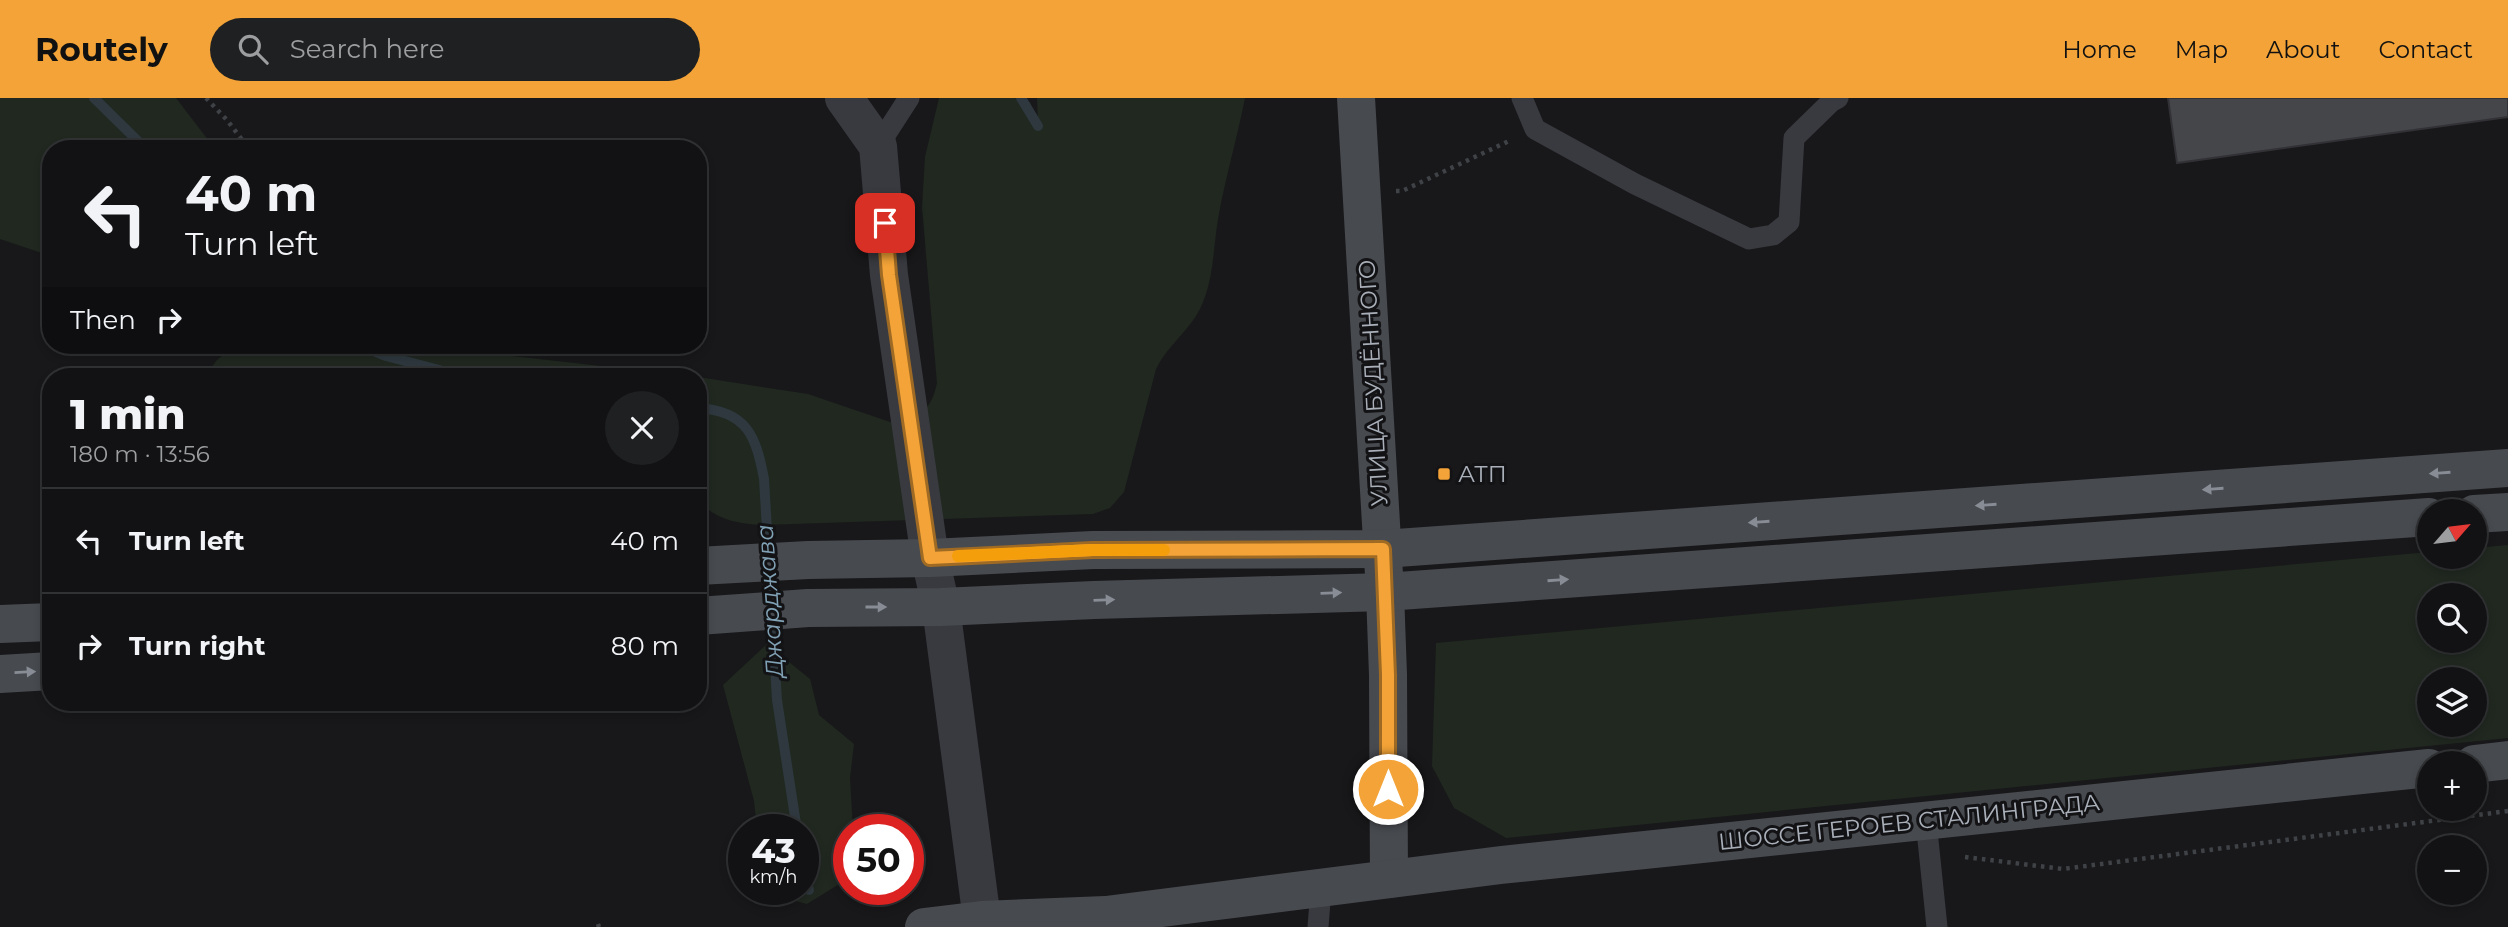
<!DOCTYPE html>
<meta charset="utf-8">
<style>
:root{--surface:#121214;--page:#1f2022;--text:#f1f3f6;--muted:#9c9ea0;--line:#313234;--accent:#f3a337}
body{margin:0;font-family:Montserrat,sans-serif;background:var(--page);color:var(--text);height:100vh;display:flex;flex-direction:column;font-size:26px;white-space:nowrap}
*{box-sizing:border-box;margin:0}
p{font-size:23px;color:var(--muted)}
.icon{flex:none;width:38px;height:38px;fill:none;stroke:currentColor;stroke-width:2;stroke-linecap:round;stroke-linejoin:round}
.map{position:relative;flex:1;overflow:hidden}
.drawer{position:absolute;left:42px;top:270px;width:665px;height:343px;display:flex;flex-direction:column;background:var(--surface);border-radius:28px;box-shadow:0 4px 10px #0003,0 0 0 2px var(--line)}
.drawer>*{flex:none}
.banner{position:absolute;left:42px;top:42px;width:665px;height:214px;border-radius:28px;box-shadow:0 4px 10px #0003,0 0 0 2px var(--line);background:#121214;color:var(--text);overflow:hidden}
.needle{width:46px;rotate:62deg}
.tools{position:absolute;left:2417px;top:401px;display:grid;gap:14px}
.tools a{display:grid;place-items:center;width:70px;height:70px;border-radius:50%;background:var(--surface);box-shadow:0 4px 10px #0003,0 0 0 2px var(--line);font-size:35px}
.speed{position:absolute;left:728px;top:716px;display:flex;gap:14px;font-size:35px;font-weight:700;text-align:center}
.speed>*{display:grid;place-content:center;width:91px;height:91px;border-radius:50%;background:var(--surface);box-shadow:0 4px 10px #0003,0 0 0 2px var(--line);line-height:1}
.speed small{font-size:18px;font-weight:400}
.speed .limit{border:10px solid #d22;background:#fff;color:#111}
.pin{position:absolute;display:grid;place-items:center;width:60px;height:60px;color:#fff;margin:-30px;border-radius:14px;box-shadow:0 4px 10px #0006}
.me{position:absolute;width:77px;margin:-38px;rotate:0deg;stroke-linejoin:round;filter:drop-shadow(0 0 5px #0008)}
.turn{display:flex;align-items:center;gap:24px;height:147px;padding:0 28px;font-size:32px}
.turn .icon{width:91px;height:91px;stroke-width:2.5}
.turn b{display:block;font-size:49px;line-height:60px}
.then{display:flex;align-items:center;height:66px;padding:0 28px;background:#0003;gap:14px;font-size:26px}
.round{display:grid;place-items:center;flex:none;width:74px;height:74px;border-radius:37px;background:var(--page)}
.summary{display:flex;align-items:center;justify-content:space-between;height:119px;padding:0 28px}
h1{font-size:42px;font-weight:800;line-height:52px}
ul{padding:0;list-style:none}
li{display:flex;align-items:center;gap:21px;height:105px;padding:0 28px;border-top:2px solid var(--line)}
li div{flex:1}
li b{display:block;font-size:26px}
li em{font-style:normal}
header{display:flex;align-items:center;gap:42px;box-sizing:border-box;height:98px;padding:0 35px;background:var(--accent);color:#111}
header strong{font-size:33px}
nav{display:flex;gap:38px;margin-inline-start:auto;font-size:24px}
.search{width:490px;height:63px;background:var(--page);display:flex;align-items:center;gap:18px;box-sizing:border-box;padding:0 24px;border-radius:38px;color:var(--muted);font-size:26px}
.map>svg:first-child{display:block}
.green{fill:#202820;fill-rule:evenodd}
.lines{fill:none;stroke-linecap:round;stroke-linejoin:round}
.stream{stroke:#2e383e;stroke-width:10}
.building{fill:#44464a;stroke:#323236;stroke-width:2}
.path{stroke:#3f4246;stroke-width:4.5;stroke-dasharray:3.5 5;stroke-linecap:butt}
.lane{stroke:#393a3f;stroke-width:21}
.street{stroke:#393a3f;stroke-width:38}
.secondary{stroke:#474a4f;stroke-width:38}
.oneway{fill:#878c95}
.route-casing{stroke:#9e6a24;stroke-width:18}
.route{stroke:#f3a337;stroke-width:12}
.slow{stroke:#f59e0b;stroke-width:12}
.poi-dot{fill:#f3a337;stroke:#131315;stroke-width:2.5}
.labels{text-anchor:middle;stroke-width:6;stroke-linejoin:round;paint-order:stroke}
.street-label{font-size:23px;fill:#aab0ba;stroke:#131315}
.poi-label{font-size:23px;fill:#aab0ba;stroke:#131315;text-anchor:start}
.water-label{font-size:24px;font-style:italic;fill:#81a1b5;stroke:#131315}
</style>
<header>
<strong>Routely</strong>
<div class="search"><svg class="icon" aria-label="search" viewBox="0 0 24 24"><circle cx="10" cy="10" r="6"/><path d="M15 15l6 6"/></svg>Search here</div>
<nav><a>Home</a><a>Map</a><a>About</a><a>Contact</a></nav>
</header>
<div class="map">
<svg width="2508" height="829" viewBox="0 0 2508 829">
<rect width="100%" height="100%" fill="#18181a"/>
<g class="green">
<path d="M0 0H176L215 51H51V158L0 141Z"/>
<path d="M939 0H1015L1021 4H1030L1038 24 1037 0H1245C1237 41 1225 81 1218 121 1213 151 1214 182 1200 211 1189 233 1167 248 1156 271L1124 394 1110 410 1093 416 759 427C734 425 715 421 698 402V279L808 296 896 326C922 315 931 313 937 285L922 109 925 59Z"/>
<path d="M235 247H472L512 258 690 278H205L217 262Z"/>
<path d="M2508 447V640L1506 740 1454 710 1432 668 1436 545 2429 454V458H2474L2475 450ZM2429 497H2474V542H2429ZM2474 581V626H2429V581Z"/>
<path d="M767 546 810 581 819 617 854 646 850 680 853 731 849 732V780L807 806 784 800 774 791H803V732L757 731 754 703 723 587Z"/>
</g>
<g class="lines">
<g class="stream">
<path d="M94 0 146 51"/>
<path d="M1021 0 1038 28"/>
<path d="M359 247 386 258 462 278"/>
<path d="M698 310C747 313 756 338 764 381L777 602 797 732"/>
<path d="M803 766 809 792"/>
</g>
</g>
<path class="building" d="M2168 0H2508V19L2177 65Z"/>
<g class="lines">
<g class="path">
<path d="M206 0 227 22 249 51"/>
<path d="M1396 93H1402L1509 43"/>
<path d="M1965 759 2063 771 2508 713"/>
<path d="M598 826 599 829"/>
</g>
<g class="lane">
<path d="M1522 0 1535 31 1635 86 1749 141 1773 137 1789 124 1794 40 1832 3 1838 0"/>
<path d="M878 48 909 0"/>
<path d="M1926 723 1937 829"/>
<path d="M1318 829 1321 791"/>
</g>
<path class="street" d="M844 0 878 48 889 177 930 460 941 509 982 822"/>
<g class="secondary">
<path d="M1356 0 1385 494 1388 577 1389 781"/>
<path d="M2474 416 2508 414"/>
<path d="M698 468 808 462 930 460 1093 452 1383 451 2508 370"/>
<path d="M698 518 808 510 941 509 1094 502 1385 494 2429 419"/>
<path d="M0 526 51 524"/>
<path d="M0 576 51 573"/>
<path d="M2474 666 2508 662"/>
<path d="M924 829 982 822 1106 817 1501 767 2429 670"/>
</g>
</g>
<defs><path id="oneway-solid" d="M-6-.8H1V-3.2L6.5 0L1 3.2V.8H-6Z" transform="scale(1.75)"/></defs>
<g class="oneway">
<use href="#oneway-solid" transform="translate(2440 375) rotate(176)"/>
<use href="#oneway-solid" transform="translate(2213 391) rotate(176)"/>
<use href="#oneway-solid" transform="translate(1986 407) rotate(176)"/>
<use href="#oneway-solid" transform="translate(1759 424) rotate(176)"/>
<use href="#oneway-solid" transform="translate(1558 482) rotate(-4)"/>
<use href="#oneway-solid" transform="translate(1331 495) rotate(-2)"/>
<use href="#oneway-solid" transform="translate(1104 502) rotate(-2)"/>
<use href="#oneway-solid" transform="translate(876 509)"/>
<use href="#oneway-solid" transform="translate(25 574) rotate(-3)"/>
</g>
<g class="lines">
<g class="route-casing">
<path id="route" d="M885 125 889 177 930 460 1093 452 1383 451 1388 577V691"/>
</g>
<use href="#route" class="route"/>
<path class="slow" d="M958 458 1093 452H1164"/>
</g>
<rect class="poi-dot" x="1437" y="369" width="14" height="14" rx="3.5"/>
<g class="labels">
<g class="street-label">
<text transform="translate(1373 285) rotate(-93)" y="8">УЛИЦА БУДЁННОГО</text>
<text transform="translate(1909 724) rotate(-6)" y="8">ШОССЕ ГЕРОЕВ СТАЛИНГРАДА</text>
</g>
<g class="poi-label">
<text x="1458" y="384">АТП</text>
</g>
<g class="water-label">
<text transform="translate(770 503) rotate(-94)" y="8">Джарджава</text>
</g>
</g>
</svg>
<div class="tools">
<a><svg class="needle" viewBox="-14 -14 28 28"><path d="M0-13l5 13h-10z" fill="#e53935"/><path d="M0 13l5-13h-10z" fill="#9c9ea0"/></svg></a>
<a><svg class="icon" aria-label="search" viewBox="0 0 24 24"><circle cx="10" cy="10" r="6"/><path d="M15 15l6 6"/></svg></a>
<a><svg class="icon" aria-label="layers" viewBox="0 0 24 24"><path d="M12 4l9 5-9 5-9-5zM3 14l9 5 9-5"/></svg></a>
<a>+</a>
<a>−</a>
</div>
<div class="speed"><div>43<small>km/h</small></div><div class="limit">50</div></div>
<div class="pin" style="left:885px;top:125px;background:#d93025"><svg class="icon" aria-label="arrive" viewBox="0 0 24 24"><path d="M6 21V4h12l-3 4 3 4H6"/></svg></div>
<svg class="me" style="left:1388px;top:691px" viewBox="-20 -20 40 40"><circle r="17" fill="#f3a337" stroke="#fff" stroke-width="3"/><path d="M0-11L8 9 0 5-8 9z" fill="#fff"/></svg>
<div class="banner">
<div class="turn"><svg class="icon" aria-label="left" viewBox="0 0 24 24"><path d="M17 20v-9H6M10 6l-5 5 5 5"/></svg><div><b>40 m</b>Turn left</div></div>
<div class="then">Then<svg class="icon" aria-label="right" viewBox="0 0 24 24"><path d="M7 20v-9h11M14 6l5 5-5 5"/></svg></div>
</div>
<section class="drawer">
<div class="summary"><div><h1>1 min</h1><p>180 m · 13:56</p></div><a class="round"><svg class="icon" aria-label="close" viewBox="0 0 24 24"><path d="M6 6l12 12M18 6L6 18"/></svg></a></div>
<ul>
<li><svg class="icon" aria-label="left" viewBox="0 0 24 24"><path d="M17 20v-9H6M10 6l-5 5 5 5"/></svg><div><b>Turn left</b></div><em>40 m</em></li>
<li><svg class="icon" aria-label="right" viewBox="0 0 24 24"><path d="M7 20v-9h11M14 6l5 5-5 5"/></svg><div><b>Turn right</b></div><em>80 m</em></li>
</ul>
</section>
</div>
